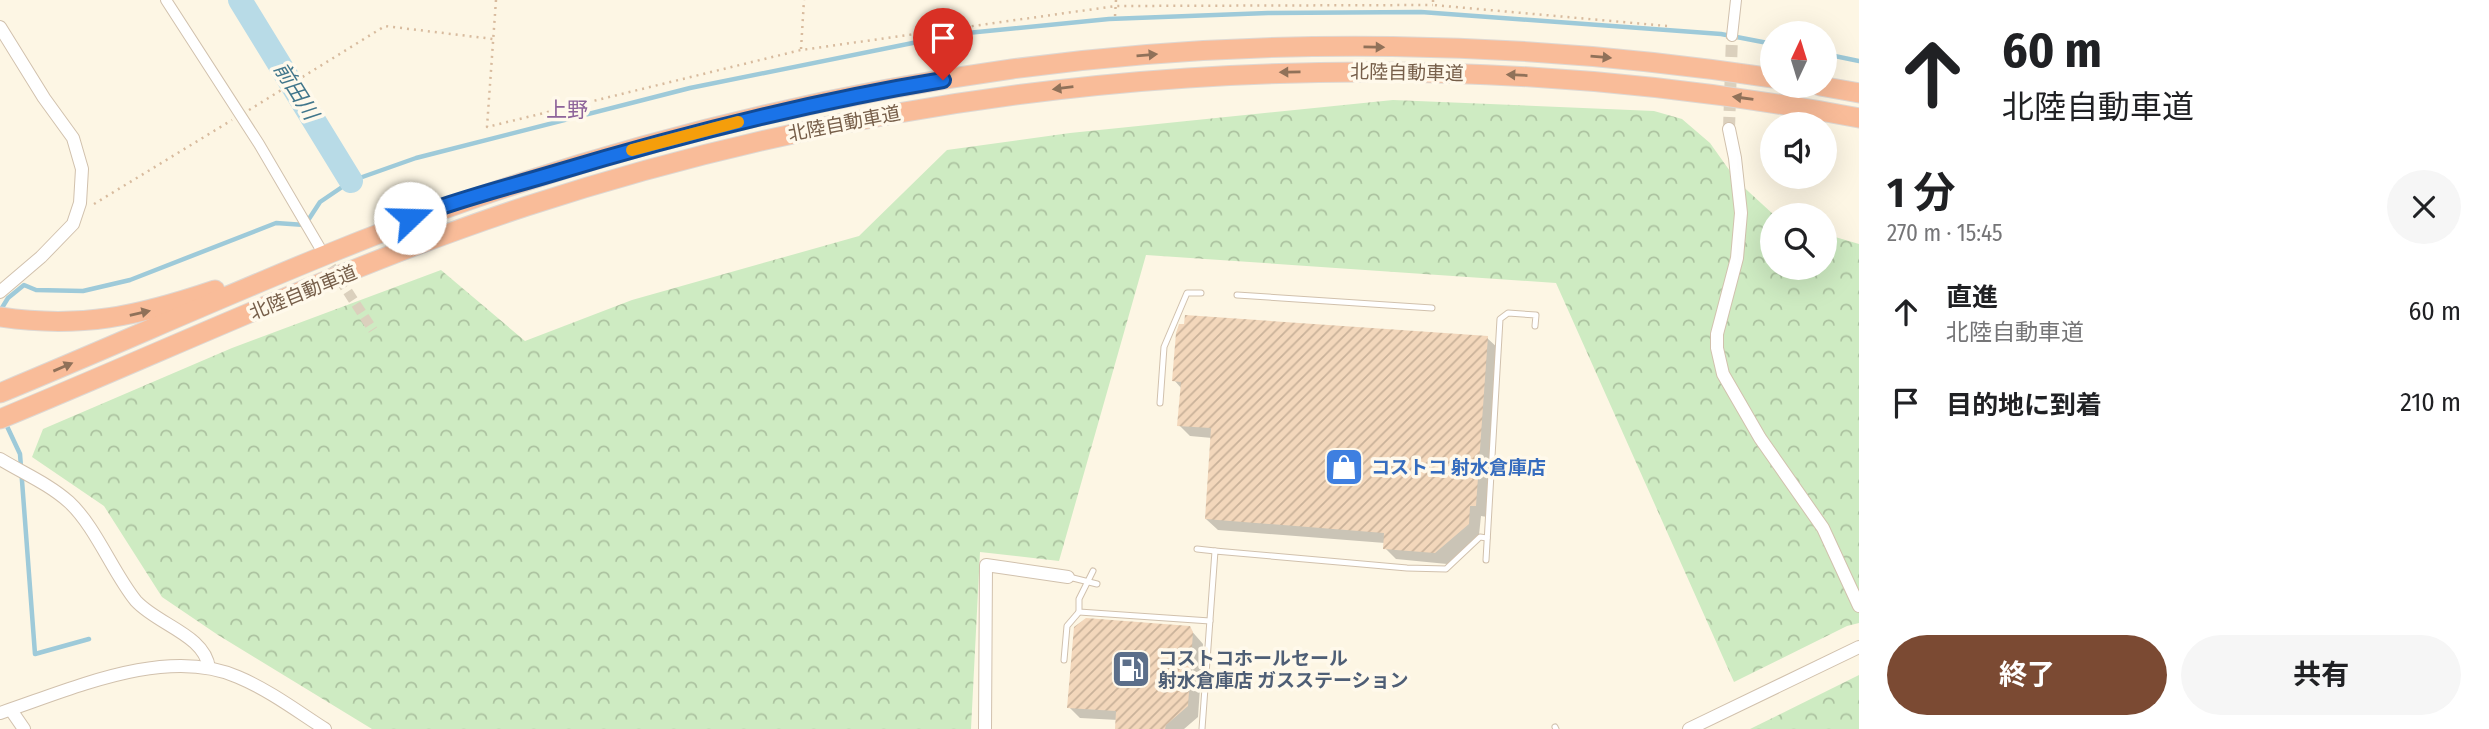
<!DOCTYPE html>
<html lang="ja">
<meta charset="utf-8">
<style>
:root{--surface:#fff;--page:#f6f6f6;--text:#202124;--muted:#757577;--accent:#7b4a33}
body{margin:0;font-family:"Fira Sans Condensed","Noto Sans JP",sans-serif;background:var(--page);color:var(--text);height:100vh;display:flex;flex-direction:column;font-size:26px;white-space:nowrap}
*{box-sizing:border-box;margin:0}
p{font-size:23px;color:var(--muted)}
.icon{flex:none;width:38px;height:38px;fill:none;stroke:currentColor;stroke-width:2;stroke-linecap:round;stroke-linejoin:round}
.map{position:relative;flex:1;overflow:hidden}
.panel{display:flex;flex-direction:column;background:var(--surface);width:630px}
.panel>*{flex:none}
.hud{background:#fff;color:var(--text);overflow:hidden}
.needle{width:46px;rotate:4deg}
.fabs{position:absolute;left:1760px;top:21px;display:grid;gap:14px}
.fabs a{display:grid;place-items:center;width:77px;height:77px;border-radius:50%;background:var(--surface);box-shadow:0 7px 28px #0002;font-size:35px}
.pin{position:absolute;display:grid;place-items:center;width:60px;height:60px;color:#fff;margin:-72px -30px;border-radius:50% 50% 50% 0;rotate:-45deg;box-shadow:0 0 7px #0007}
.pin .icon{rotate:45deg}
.me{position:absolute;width:77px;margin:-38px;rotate:69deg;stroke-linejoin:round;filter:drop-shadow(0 0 5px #0008)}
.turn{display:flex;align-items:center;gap:24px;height:147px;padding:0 28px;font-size:32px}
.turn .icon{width:91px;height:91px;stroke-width:2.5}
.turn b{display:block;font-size:49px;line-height:60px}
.round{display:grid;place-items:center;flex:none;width:74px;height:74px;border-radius:37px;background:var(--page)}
.overview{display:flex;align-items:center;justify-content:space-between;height:119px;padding:0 28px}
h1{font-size:42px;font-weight:700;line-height:52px}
.cta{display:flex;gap:14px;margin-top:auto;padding:14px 28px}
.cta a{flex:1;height:80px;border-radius:42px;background:var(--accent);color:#fff;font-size:28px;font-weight:700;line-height:80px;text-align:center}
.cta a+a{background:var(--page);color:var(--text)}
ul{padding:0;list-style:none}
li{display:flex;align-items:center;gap:21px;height:91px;padding:0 28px}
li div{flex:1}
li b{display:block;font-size:26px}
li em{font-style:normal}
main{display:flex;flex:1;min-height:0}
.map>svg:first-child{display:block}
.forest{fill:url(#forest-crowns)}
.shadow{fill:#0003}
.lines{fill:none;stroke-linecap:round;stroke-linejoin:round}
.stream{stroke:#9ecad9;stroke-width:4.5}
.river{stroke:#b8dbe7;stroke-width:24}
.building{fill:url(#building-hatch)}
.minor-tunnel{stroke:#dbd0bd;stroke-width:10;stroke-dasharray:10 5;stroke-linecap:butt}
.tertiary-tunnel{stroke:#dbd0bd;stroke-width:12;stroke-dasharray:12 6;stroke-linecap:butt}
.service-casing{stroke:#d1c1ad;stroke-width:7}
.minor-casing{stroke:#d1c1ad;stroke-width:12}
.tertiary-casing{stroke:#d1c1ad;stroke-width:14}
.motorway-casing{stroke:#ded8d3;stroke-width:21}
.path{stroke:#d8bb9e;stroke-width:2.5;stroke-dasharray:2 5;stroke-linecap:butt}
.service{stroke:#fff;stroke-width:5}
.minor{stroke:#fff;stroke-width:10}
.tertiary{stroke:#fff;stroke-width:12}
.motorway{stroke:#f9bc99;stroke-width:19}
.oneway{fill:#907159}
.route-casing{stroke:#114b97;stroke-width:18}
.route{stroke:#1a73e8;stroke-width:12}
.slow{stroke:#f59e0b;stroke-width:12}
.labels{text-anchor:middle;stroke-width:7;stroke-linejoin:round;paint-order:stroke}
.street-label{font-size:19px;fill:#765e49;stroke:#fff9eb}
.shop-label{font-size:19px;font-weight:bold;fill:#366cbe;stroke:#fff9eb;text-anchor:start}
.service-label{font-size:19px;font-weight:bold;fill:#4e5e75;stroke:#fff9eb;text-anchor:start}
.water-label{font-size:21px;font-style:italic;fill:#41768b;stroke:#fff9eb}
.neighbourhood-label{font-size:21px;fill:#8e649a;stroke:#fff9eb}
</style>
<main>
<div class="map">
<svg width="1859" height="729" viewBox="0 0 1859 729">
<defs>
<pattern id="forest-crowns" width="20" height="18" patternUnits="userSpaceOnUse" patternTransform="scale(1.75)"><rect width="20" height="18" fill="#ceebc2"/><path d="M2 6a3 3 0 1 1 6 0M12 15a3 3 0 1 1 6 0" fill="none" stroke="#acc2a0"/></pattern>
<pattern id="building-hatch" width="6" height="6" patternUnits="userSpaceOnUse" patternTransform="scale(1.75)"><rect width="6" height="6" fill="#f3d7bb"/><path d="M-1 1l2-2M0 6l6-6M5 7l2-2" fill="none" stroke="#c9b29a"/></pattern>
</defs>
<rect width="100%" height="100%" fill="#fdf6e4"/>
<g class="forest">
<path d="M1393 100 1654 111 1682 119 1710 143 1737 181 1774 215 1773 268H1825V234L1859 244V623L1847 626 1734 682 1556 283 1146 255 1059 561 980 552 971 729H372L218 635 162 597 104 506 32 457 43 429 232 348 441 270 525 341 632 300 859 236 947 150 1070 133Z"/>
<path d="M1859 675V729H1750Z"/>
</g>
<g class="shadow">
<path d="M1487 338 1499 349 1487 517 1481 516 1479 535 1447 564 1396 559 1385 548V543L1218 530 1206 519 1212 438 1190 436 1179 425 1182 389 1174 380Z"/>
<path d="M1189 628 1203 644 1198 717 1184 729H1117L1118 720 1080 718 1069 707Z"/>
</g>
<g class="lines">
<g class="stream">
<path d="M1825 54 1859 61"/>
<path d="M0 311 8 298 24 285 36 290 83 291 130 280 276 223 305 225 320 202 351 181 416 158 690 88 957 34 1109 19 1268 13 1421 12 1721 34 1773 44"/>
<path d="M5 422 20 454 35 654 89 639"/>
</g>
<path class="river" d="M240 0 351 181"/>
</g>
<g class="building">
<path d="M1185 315 1488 336 1476 506H1470L1469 524 1435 553 1383 549 1384 533 1205 519 1211 428 1177 426 1181 382 1172 381 1176 333 1179 324H1184Z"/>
<path d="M1086 618 1190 626 1193 632 1188 706 1166 725 1165 729H1115L1116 711 1067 708 1074 627Z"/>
</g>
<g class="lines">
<path class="minor-tunnel" d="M323 254 373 330"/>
<path class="tertiary-tunnel" d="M1729 129 1732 36"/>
<g class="service-casing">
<g id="service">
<path d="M1237 295 1432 308"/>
<path d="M1160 403 1164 347 1187 293H1201"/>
<path d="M1197 549 1215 551"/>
<path d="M1486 560 1500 319 1508 313 1536 315 1535 326"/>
<path d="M1093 571 1079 599V612L1210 621"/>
<path d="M1069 577 1097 584"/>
<path d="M1064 660 1067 626 1079 612"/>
<path d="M1555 727 1556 729"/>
<path d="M1202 729 1215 551 1407 568 1446 569 1480 537 1487 538"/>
</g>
</g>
<g class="minor-casing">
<g id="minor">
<path d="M166 0 259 144 320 248"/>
<path d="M1732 36 1736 0"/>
</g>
</g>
<g class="tertiary-casing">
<g id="tertiary">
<path d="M0 27 44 98 73 138 82 169 80 203 73 224 41 257 0 292"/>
<path d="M1729 129 1735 158 1741 213 1737 258 1717 334V348L1723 374 1760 438 1823 528 1859 606"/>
<path d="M0 459C23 473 49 484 69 502 96 527 113 573 136 601 158 625 205 635 209 668"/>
<path d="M11 710 24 729"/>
<path d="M0 713C70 690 166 645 238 677 269 690 297 711 325 729"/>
<path d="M985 729 986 565 1068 577"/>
<path d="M1689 729 1859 647"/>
</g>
</g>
<g class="motorway-casing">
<g id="motorway">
<path d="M1820 86 1859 93"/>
<path d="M0 317C81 329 138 316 215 290"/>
<path d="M0 393C172 322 342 241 520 183 680 131 846 92 1012 69 1263 35 1522 40 1773 78"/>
<path d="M0 419C175 347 347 265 527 206 956 66 1415 34 1859 118"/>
</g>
</g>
<g class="path">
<path d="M496 0 487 127 801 50 1116 6 1433 5"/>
<path d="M1433 0V5L1667 26"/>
<path d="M1115 16 1116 0"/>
<path d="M801 49 804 0"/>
<path d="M249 110 385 26 493 39"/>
<path d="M94 204 232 120"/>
</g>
<use href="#service" class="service"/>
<use href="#minor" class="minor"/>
<use href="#tertiary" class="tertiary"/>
<use href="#motorway" class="motorway"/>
</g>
<defs><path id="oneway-solid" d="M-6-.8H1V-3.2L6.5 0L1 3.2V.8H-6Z" transform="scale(1.75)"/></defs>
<g class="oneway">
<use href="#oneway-solid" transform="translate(1374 47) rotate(1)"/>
<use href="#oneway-solid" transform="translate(1147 55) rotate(-5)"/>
<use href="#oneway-solid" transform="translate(1601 57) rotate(5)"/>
<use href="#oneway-solid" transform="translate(1290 72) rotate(179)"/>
<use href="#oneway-solid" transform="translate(1517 75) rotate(-177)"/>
<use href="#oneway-solid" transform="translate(1063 88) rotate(173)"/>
<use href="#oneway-solid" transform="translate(1743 98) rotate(-172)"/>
<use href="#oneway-solid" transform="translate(140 313) rotate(-13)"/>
<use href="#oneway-solid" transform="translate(63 367) rotate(-23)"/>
</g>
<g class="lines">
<g class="route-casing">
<path id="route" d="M410 218C456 200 504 188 551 174 680 135 810 102 943 80"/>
</g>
<use href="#route" class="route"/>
<path class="slow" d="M632 150 738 122"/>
</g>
<defs>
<g id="shop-square" transform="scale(2.0125)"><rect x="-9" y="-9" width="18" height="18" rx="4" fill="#3f7fe0" stroke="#fff9eb"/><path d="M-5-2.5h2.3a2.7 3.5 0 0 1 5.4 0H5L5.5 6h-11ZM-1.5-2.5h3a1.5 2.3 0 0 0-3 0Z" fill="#fff"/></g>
<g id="fuel-square" transform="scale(2.0125)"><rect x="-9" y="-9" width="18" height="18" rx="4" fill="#5c6f8a" stroke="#fff9eb"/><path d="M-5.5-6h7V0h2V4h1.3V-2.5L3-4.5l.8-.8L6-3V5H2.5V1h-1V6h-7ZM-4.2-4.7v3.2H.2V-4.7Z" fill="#fff"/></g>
</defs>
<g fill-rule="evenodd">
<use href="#shop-square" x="1344" y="467"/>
<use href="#fuel-square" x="1131" y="669"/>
</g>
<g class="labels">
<g class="street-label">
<text transform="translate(1407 72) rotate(1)" y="7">北陸自動車道</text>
<text transform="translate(844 123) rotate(-11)" y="7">北陸自動車道</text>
<text transform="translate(303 292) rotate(-22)" y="7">北陸自動車道</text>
</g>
<g class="shop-label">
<text x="1371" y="474">コストコ 射水倉庫店</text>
</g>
<g class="service-label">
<text x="1158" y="665">コストコホールセール<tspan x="1158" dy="22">射水倉庫店 ガスステーション</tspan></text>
</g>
<g class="water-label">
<text transform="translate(296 91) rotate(58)" y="7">前田川</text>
</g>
<g class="neighbourhood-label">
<text x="567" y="117">上野</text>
</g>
</g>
</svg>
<div class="fabs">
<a><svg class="needle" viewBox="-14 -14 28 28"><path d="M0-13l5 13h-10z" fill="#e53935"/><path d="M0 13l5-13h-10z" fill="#757577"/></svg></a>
<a><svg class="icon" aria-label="sound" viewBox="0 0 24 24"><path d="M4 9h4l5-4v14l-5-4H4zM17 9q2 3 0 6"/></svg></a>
<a><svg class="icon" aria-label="search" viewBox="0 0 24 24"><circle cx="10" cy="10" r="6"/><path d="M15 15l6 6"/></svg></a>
</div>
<div class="pin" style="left:943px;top:80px;background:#d93025"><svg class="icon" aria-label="arrive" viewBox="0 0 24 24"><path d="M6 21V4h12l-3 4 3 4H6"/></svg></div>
<svg class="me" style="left:410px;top:218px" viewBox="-20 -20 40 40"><circle r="19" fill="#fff"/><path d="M0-13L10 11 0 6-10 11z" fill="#1a73e8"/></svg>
</div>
<section class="panel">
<div class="hud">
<div class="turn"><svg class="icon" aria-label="ahead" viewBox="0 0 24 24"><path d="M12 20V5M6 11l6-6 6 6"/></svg><div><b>60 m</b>北陸自動車道</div></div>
</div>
<div class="overview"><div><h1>1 分</h1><p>270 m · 15:45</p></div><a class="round"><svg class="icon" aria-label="close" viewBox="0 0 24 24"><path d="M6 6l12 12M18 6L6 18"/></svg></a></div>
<ul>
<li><svg class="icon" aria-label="ahead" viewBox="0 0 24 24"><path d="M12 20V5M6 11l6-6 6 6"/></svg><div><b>直進</b><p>北陸自動車道</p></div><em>60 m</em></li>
<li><svg class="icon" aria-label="arrive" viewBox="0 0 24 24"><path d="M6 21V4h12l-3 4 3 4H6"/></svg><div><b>目的地に到着</b></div><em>210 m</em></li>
</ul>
<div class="cta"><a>終了</a><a>共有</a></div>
</section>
</main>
